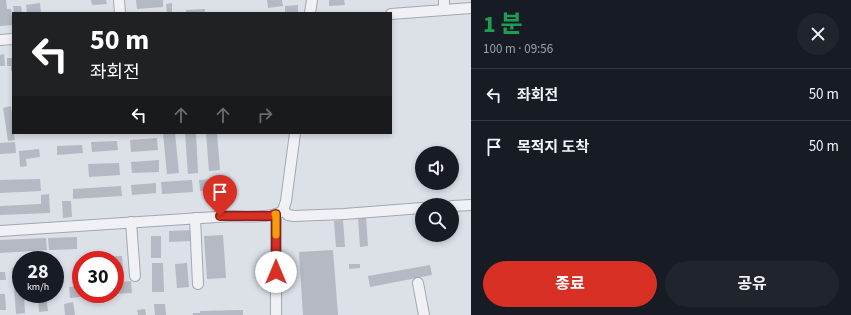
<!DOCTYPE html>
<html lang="ko">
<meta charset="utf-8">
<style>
:root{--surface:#171b24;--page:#20242c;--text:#f1f3f6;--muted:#9ea1a6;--line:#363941;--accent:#d93025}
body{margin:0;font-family:"Source Sans 3","Noto Sans KR",sans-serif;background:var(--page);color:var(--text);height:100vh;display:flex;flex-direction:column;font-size:15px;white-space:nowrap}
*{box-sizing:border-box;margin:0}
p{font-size:13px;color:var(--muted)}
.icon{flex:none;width:22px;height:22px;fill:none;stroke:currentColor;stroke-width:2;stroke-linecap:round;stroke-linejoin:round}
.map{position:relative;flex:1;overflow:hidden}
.drawer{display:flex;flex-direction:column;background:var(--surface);width:380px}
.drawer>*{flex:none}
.banner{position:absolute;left:12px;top:12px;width:380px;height:122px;border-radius:0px;box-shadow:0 2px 6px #0003;background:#202124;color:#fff;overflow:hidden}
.controls{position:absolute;left:415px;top:146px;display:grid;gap:8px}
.controls a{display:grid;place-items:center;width:44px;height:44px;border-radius:50%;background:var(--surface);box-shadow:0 2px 6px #0003;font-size:20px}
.speed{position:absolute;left:12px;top:251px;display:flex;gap:8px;font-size:20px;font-weight:700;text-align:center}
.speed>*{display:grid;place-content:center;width:52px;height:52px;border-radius:50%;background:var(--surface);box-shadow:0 2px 6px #0003;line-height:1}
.speed small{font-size:10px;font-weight:400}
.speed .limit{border:6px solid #d22;background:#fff;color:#111}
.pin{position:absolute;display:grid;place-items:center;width:34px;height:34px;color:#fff;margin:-41px -17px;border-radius:50% 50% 50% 0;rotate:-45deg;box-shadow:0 0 4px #0007}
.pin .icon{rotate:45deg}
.me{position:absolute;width:44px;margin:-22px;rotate:0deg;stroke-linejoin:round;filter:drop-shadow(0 0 3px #0008)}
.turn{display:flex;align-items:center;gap:14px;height:84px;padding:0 12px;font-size:18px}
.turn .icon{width:52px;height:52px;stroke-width:2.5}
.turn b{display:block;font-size:28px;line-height:34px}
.lanes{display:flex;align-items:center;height:38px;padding:0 12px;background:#0003;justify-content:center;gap:20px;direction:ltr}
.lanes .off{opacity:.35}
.round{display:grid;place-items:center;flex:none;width:42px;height:42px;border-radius:21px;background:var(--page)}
.summary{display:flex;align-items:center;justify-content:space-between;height:68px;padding:0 12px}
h1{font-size:24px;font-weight:700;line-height:30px;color:#1e9e55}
.primary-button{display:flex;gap:8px;margin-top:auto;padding:8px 12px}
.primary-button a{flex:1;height:46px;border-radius:24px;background:var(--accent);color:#fff;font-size:16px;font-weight:700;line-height:46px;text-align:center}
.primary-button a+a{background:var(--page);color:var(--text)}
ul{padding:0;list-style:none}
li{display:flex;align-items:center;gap:12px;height:52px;padding:0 12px;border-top:1px solid var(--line)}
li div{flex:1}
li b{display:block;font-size:15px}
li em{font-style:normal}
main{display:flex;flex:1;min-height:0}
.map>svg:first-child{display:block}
.building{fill:#b4b9c3}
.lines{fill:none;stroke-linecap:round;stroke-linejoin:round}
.minor-casing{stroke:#a2a7b1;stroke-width:12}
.minor{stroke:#eff1f5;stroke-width:10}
.route-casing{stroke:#8d1f18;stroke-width:10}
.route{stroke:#d93025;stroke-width:7}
.slow{stroke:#f59e0b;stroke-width:7}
</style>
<main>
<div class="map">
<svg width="471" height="315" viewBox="0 0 471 315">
<rect width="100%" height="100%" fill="#dce0e7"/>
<g class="building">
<path d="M0 0H6L7 9H11L13 25 0 26Z"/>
<path d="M91 0H106L107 4 92 5Z"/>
<path d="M136 0H163V7L137 9Z"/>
<path d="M267 0H282L283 6 268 8Z"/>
<path d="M329 0H344L345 5 329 6Z"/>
<path d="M40 3 41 13H27L26 5Z"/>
<path d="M172 3V13H167L166 4Z"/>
<path d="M298 5V13H285V6Z"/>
<path d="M13 6H21L22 13H14Z"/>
<path d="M205 9V13H186V10Z"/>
<path d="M4 54 5 66H0V55Z"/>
<path d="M7 58H13V71H11V66H7Z"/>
<path d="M11 106 13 123V133H14L15 140 8 141 3 108Z"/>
<path d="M163 133H175L179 173 167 174Z"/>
<path d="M185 133H196L198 173 188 174Z"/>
<path d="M206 133H217L220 170 209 171Z"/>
<path d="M157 138 158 150 131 152 130 140Z"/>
<path d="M117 141 118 150 92 152 91 142Z"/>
<path d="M15 142 16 153 0 154V143Z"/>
<path d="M82 145 83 153 57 155V146Z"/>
<path d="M39 149 40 157 26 159 27 166 20 167 19 151Z"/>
<path d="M159 160V172L132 173 131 162Z"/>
<path d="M119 163 120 175 89 177 88 164Z"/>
<path d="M227 178 228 190 200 191 199 180Z"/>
<path d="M40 179 41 191 0 193V180Z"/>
<path d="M192 180 193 192 162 194 161 182Z"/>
<path d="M156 183V193L132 195 131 185Z"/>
<path d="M121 186 122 196 73 199V189Z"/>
<path d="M49 194 50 213 0 215V206L41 204V195Z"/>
<path d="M62 201H71L72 217 63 218Z"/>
<path d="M358 217H366L368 246 360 247Z"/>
<path d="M343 220 345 247H336L334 221Z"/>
<path d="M191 230V241L169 242V231Z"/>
<path d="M223 235 226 278 207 279 204 236Z"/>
<rect x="151" y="236" width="10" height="22"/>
<path d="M77 237V249L49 250 48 238Z"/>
<path d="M46 238 47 250 0 253V240Z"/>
<path d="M333 250 338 315H303L299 252Z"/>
<path d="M122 256 123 269H115V260H89V257Z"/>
<path d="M152 263H163L164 292H152Z"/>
<path d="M187 263 189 287 177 288 175 264Z"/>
<path d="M349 264H360V268L349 269Z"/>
<path d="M430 265 432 275 370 287 368 276Z"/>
<path d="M21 267V273L12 274V268Z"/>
<path d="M0 272H5L6 280H0Z"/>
<path d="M131 281 132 293 115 294V283Z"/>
<path d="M81 286V294H105V295L70 298 69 287Z"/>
<path d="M14 287H21V294H24L25 313 16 314Z"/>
<path d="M0 294H5L6 310H0Z"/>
<path d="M38 294H46L48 311 39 312Z"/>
<path d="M73 302 75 315H65L64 304Z"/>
<path d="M154 304H165L166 315H155Z"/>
<path d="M145 309 146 315H138L137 310Z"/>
<path d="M243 310V315H193V313H200V311Z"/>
</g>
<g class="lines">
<g class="minor-casing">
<g id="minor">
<path d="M119 0 120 13"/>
<path d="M444 10V0"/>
<path d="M310 13 312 0"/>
<path d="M391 14 471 8"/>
<path d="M0 40 13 39"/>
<path d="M452 206 471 205"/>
<path d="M283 210 288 215 294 216 344 214 422 208"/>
<path d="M195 218 198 284"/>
<path d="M131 222 135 276"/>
<path d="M0 231 232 216C243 216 275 219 283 210 284 208 285 204 286 201L295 133"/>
<path d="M418 283 424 315"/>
<path d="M276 315V214"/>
</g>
</g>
<use href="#minor" class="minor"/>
</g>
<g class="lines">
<g class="route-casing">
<path id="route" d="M220 216H270L276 214V272"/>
</g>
<use href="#route" class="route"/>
<path class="slow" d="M275 214H276V235"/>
</g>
</svg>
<div class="controls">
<a><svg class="icon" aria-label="sound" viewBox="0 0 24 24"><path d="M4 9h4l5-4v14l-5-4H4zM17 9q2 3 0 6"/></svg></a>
<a><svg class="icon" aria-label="search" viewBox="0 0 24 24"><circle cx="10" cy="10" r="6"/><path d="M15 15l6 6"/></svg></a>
</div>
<div class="speed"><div>28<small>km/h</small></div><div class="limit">30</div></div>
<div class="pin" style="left:220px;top:216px;background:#d93025"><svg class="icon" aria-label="arrive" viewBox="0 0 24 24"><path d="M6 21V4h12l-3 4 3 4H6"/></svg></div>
<svg class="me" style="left:276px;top:272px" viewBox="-20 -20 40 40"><circle r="19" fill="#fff"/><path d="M0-13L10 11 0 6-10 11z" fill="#d93025"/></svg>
<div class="banner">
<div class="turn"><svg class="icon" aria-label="left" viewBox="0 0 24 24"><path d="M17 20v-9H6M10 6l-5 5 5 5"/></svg><div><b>50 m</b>좌회전</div></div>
<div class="lanes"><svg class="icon" aria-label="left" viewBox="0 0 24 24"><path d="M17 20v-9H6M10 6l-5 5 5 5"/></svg><svg class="icon off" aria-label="ahead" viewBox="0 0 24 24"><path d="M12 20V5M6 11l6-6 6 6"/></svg><svg class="icon off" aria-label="ahead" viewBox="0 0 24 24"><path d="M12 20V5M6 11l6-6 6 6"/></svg><svg class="icon off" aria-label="right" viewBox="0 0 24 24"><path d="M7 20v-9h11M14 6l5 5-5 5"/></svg></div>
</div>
</div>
<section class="drawer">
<div class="summary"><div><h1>1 분</h1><p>100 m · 09:56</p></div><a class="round"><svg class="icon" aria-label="close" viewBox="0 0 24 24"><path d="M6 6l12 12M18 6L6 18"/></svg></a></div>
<ul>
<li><svg class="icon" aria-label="left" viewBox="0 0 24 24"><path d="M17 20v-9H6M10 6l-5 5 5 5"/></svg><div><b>좌회전</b></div><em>50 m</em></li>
<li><svg class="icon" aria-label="arrive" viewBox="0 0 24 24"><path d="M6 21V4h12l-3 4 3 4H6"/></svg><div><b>목적지 도착</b></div><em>50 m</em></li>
</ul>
<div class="primary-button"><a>종료</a><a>공유</a></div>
</section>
</main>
